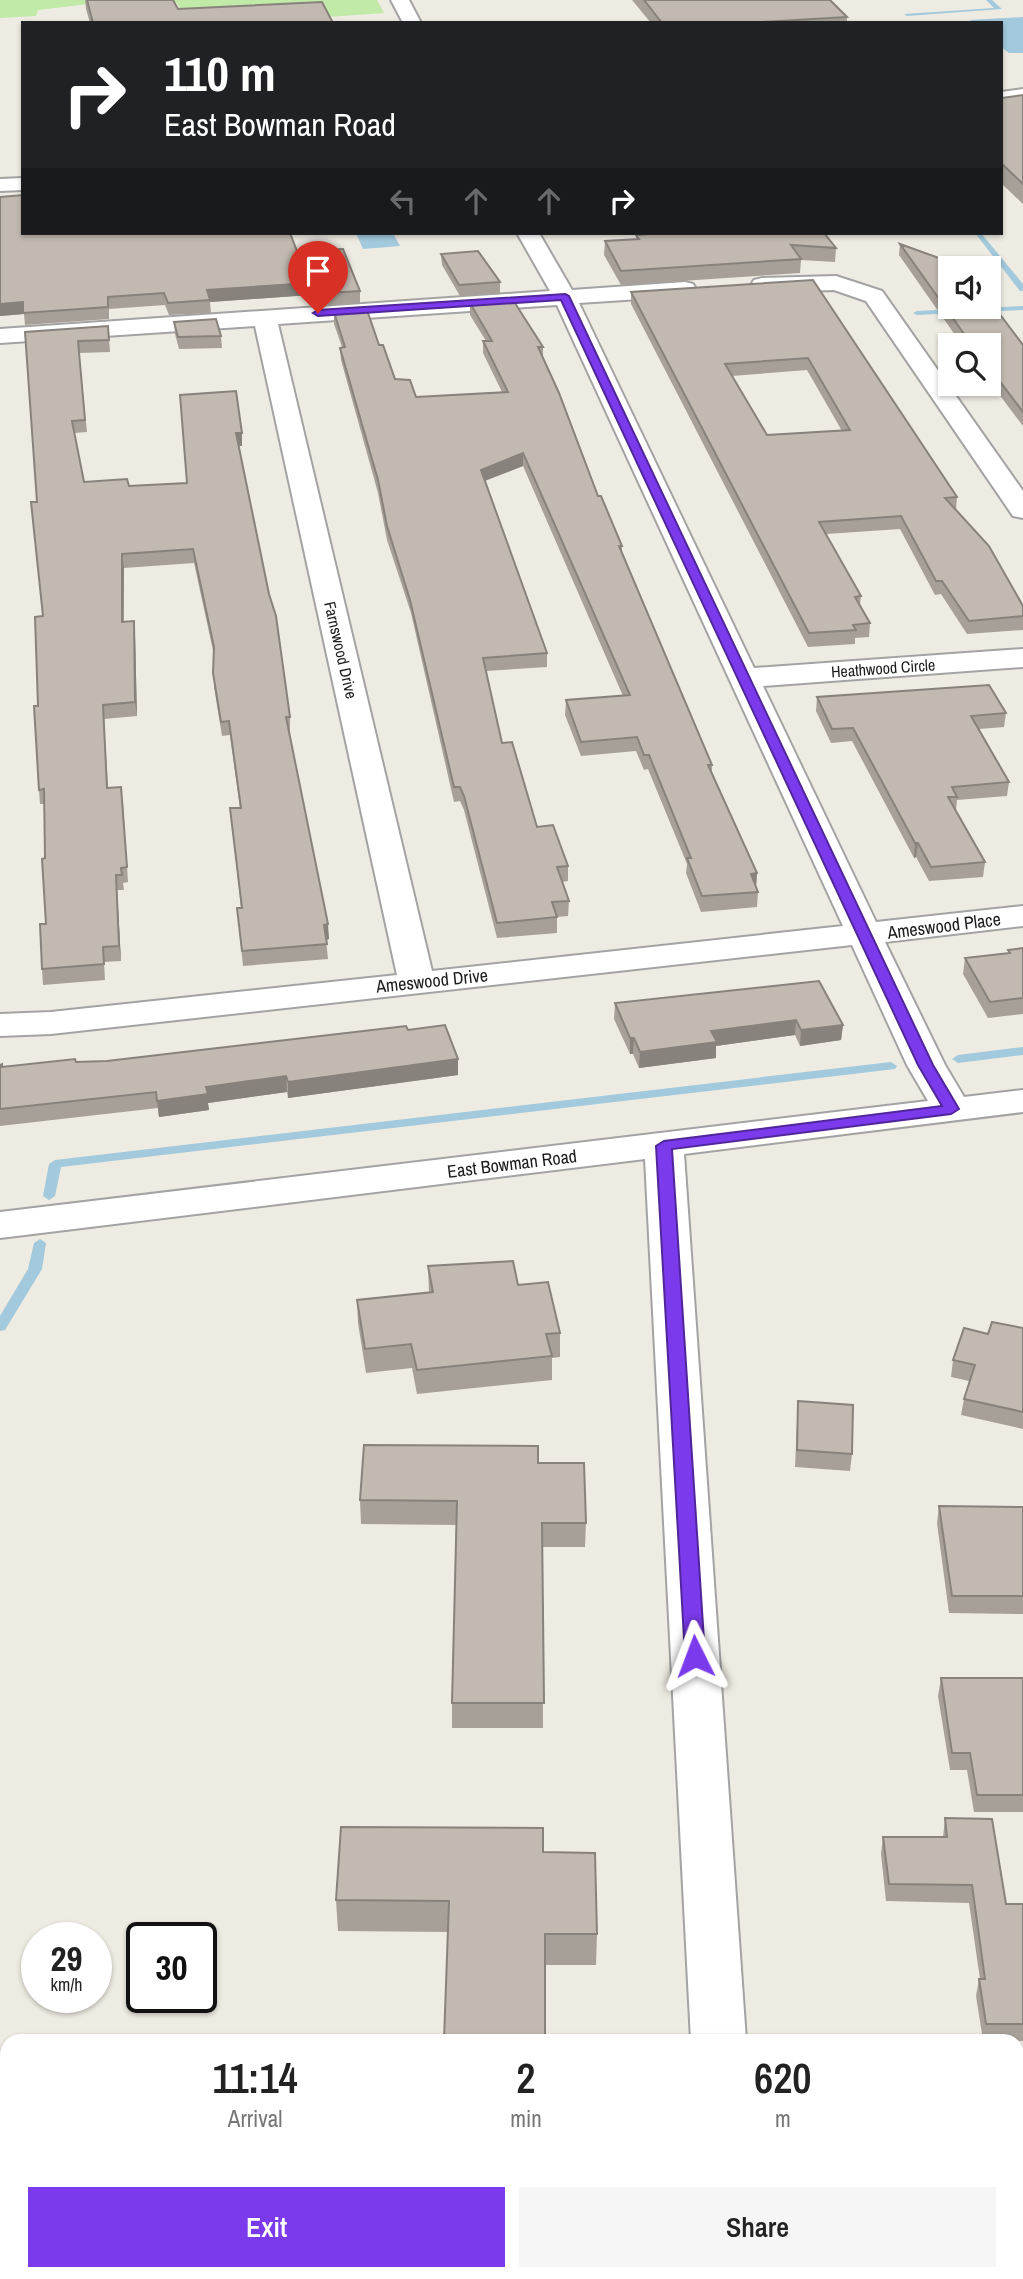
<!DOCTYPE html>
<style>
:root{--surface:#fff;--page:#f6f6f6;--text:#222;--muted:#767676;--accent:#7c3aed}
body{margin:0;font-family:"Archivo Narrow",sans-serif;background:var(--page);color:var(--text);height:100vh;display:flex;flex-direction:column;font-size:26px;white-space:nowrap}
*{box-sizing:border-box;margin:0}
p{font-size:23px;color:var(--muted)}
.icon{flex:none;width:38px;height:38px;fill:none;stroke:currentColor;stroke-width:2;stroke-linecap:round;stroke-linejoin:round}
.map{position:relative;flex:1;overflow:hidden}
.details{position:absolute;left:0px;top:2034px;width:1024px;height:247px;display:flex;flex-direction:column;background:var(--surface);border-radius:21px 21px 0 0;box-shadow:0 2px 5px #0004}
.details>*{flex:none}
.top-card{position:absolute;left:21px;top:21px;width:982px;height:214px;border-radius:0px;box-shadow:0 2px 5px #0004;background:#202124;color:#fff;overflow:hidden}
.tools{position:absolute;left:938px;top:256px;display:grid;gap:14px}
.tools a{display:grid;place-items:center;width:63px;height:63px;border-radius:0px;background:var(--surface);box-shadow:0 2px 5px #0004;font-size:35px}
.speed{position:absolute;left:21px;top:1922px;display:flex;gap:14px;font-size:35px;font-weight:700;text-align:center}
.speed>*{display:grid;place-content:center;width:91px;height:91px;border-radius:50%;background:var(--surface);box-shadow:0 2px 5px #0004;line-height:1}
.speed small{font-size:18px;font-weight:400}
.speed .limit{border:4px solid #111;border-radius:10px;background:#fff;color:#111}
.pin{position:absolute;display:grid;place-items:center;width:60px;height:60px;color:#fff;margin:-72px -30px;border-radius:50% 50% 50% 0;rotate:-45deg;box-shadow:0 0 7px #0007}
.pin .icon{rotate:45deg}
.me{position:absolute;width:77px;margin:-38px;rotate:357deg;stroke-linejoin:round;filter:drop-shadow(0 0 5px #0008)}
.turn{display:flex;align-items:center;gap:24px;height:147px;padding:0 28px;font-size:32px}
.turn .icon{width:91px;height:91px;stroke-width:2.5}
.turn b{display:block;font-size:49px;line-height:60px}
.lanes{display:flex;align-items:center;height:66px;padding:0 28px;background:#0003;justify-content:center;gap:35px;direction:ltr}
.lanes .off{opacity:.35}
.eta{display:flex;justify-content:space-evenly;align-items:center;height:119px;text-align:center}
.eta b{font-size:42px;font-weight:600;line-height:49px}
.cta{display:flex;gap:14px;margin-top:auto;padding:14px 28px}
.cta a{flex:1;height:80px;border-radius:0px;background:var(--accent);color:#fff;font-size:28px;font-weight:600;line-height:80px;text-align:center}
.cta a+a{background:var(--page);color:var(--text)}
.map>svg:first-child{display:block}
.grass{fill:#c1e9a7}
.water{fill:#a2c9dc}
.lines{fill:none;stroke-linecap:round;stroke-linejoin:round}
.stream{fill:#a2c9dc;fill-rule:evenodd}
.minor-casing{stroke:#a3a3a3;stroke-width:4}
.minor{fill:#fff;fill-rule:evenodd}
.wall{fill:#a7a098;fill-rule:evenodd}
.shaded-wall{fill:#88827c}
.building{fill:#c2bab1;stroke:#88827c;stroke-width:2;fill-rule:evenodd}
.route{fill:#7c3aed;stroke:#51269a;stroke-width:2}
.labels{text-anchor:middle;stroke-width:5;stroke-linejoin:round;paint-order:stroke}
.far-street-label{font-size:16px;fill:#1c1c1c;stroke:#fff}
.street-label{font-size:18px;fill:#1c1c1c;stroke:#fff}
</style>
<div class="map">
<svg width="1023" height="2279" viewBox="0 0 1023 2279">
<rect width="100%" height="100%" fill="#eeebe2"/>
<g class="grass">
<path d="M0 0H122L38 10 36 16 0 18Z"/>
<path d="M166 0H377L384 13 242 23H189L177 3Z"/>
</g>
<g class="water">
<path d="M1023 17V53H1009L1001 47V23H973L970 20Z"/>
<path d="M356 233H393L400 246 363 249Z"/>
</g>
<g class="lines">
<g class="stream">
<path d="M986 0H992L1002 9 907 16 904 14 994 8Z"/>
<path d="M975 233H981L1023 284V291H1020Z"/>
<path d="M1023 306V310L981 312 977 310 981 308Z"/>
<path d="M955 309 959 311 958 313 917 315 913 313 917 311Z"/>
<path d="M1023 1047V1055L958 1063 952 1059 958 1055Z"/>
<path d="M891 1062 897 1066 895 1069 61 1167 55 1196 49 1200 43 1196 49 1164 55 1160Z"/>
<path d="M40 1239 46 1243 42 1269 5 1330 0 1331V1316L28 1269 34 1243Z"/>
</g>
<g class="minor-casing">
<g id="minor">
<path d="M391 0H409L421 23H403Z"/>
<path d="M1023 89V101L1001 104V92Z"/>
<path d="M23 178V190L0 191V179Z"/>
<path d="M517 233H539L572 290 685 282 693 284 696 289 693 294 685 296 579 303 754 668 1023 649V667L763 686 876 922 1023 906V926L885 942 945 1065 964 1097 1023 1090V1112L684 1154 746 2040H691L645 1159 0 1238V1212L928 1101 907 1065 852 945 51 1034 0 1036V1014L51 1012 397 975 255 326 0 343V329L550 291ZM557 305 843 926 432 971 278 324Z"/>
<path d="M836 276 882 291 1023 491V518L1013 516 866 301 834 290 762 292 754 290 751 285 754 280 762 278Z"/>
<rect x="704" y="2273" width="60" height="6"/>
</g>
</g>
<use href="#minor" class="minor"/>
</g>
<g class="wall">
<path d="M85 0H173L178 9 333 23H90L86 9Z"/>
<path d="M632 0H830L847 17V23H651Z"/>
<path d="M1023 95V204L1001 183V98Z"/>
<path d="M0 197 297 251 360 291V303L328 305 324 294 210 302 211 313 169 315 165 305 109 309V319L25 325 24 314 0 316Z"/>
<path d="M652 233H824L836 248 835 262 801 260 800 273 621 285 604 255 605 241 636 240V235L652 234Z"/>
<path d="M900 244 1023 345V426L989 381V345H962L899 255Z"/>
<path d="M441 254 500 282V294L460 296 442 265Z"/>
<path d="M813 280 957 497 956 510 1023 606V630L967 634 941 594 935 595 900 529 826 534 861 596 860 605 870 623 869 637 855 638V644L808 647 631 304V292ZM807 370 842 431 767 435 732 376Z"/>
<path d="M470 303 543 347V357L598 496 622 546V553L712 765V773L757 873 756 887 758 892 757 907 701 912 686 873 687 864 648 769 644 770 636 751 581 756 565 715 566 700 623 696 523 466 485 481 547 653V667L486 671 502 743 537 827 568 866V881L562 882 569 901 568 916 557 917V933L497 938 464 810 460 801 454 802 411 613 387 540 378 493 341 360 340 348 342 347 334 324V312L379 345 395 379 416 397 502 392 483 353V341H486L470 315Z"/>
<path d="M174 322 221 336 222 348 179 349 175 334Z"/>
<path d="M108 326 110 352 79 353 87 432 74 433 84 482 129 486 187 483 180 395 242 446H239L290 717V731H289L329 939 326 940 328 959 243 966 237 908H241L230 808H240L230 735 222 736 214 687V655L194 563 124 568V622L135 635 137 716 104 719 108 788 123 802 128 882 123 883 124 890H117L121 961 104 962 105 980 43 985 42 969 46 924 44 804H40L39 790 38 706 43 616 37 502 25 332Z"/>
<path d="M817 697 1006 713 1004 727 979 729 1009 782 1007 796 957 800 956 811 985 862 983 877 929 881 916 857 914 858 852 741 831 743 816 711Z"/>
<path d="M1023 948V1014L988 1018 963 974 965 958 1008 954V950Z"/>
<path d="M615 1003 843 1025 841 1040 800 1046 795 1035 716 1046V1058L639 1068 633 1054H630L614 1019Z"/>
<path d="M408 1030 458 1059V1075L288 1098 287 1092 208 1103 209 1110 159 1117 158 1108 0 1126V1065L2 1067 107 1061Z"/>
<path d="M428 1266 518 1285 560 1333V1357L552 1358V1380L417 1394 412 1368 366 1373 358 1323 357 1300 429 1293Z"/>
<path d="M1023 1328V1429L961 1415 964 1399 969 1381 951 1377 953 1360 988 1334Z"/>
<path d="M798 1401 852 1454 850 1471 795 1467Z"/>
<path d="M538 1463 586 1523 585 1547H542L543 1728H452V1703L456 1525 361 1524 360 1500Z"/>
<path d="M939 1506 1023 1507V1614L949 1613 937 1523Z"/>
<path d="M941 1678H1023V1812H974L967 1770H950L938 1696Z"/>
<path d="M945 1818 1006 1904H1023V2041L983 2040 976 1996 979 1979H980L969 1903 886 1901 881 1854 883 1837H943Z"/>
<path d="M543 1852 597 1934 596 1965H545L448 1932 338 1931 336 1900Z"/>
<path d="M1017 2155H1023V2279H926L925 2273H1017L1018 2253 1017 2243Z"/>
</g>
<g class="shaded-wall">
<path d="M324 282V294L210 302 207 290Z"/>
<path d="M23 302 24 314 0 316V304Z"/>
<path d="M236 433H242V446H237Z"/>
<path d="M523 453V466L481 482V470Z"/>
<path d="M122 554 124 568 123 636 122 622Z"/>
<path d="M134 621 135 635 137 716 135 702Z"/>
<path d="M915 843H918L916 857 914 858Z"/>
<path d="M757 873 756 888 751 874Z"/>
<path d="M116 875 117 890 121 961 119 946Z"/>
<path d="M328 924 329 939 324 940V925Z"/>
<path d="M796 1020 795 1035 716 1046V1058L639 1068 640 1052 711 1031Z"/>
<path d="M843 1025 841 1040 800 1046 801 1030Z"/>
<path d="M630 1038H634L633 1054H630Z"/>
<path d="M458 1059V1075L288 1098V1082Z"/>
<path d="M286 1076 287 1092 208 1103 209 1110 159 1117 157 1101 206 1087Z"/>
</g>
<g class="building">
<path d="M87 0H173L178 9 322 2 333 23H93Z"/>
<path d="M644 0H830L847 17 745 23H662Z"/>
<path d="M1023 95V184L1001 163V98Z"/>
<path d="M23 195V233H290L297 251 343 249 360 291 327 293 324 282 207 290 210 300 168 303 164 293 108 297V307L23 313V302L0 304V197Z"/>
<path d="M662 233H824L836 248 791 245 801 259 621 271 605 241 639 239 636 235Z"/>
<path d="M900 244 964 267 965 268H950V306H989V300L1023 345V412L989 367V345H972Z"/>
<path d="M478 251 500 282 459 285 441 254Z"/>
<path d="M813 280 957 497 945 498 989 546 1023 606V616L969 621 942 581H936L901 516 819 522 861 596 855 597 870 623 853 625 856 630 809 633 631 292ZM808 358 850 430 767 435 725 364Z"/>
<path d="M513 300 543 347H538L559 393 598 496H601L622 546H619L712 765H708L757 873 751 874 758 892 702 896 687 858H691L649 755H644L637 737 581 742 566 700 630 695 523 453 481 470 547 653 483 658 502 743 512 742 537 827 553 825 568 866 557 867 569 901 552 902 557 917 497 923 464 796 460 787H454L410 600 387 526 378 480 340 348 345 347 334 312 367 310 379 345H383L395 379 410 380 416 397 508 392 483 341H492L470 303Z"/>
<path d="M216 319 221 336 178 337 174 322Z"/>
<path d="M108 326 109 340 78 341 85 420 72 421 84 482 127 479 129 486 187 483 180 395 236 391 242 433H236L269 594 276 616 290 717H286L328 924 324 925 327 944 242 951 237 908H242L230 808H241L229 721 221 722 213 673 214 647 193 549 122 554V622L134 621 135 702 103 705 107 788 121 787 127 867 121 868 122 875H116L119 946 103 947 104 964 42 969 40 924H46L42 859 45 858 44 789 39 790 34 706H38L35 617 43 616 31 502H37L25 332Z"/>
<path d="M989 685 1006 713 971 716 1009 782 952 787 957 797H948L985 862 931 867 918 843H915L853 728 832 729 817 697Z"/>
<path d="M1023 948V998L990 1002 965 958 1010 953 1008 950Z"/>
<path d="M819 981 843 1025 801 1030 796 1020 711 1031 717 1042 640 1052 634 1038H630L615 1003Z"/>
<path d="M445 1025 458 1059 288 1082 286 1076 206 1087 208 1094 157 1101 156 1092 0 1109V1065L2 1064V1067L75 1059 76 1062 107 1061 406 1026 408 1030Z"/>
<path d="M513 1261 518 1285 548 1282 560 1333 546 1334 552 1356 417 1370 411 1344 365 1349 357 1300 433 1292 428 1266Z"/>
<path d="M992 1322 1023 1328V1412L964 1399 975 1365 953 1360 964 1328 988 1334Z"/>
<path d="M798 1401 853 1405 852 1454 797 1450Z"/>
<path d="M364 1445 538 1446V1463H584L586 1523H542L544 1703H452L457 1501 360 1500Z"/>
<path d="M939 1506 1023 1507V1596H952Z"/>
<path d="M941 1678H1023V1795H977L970 1753H952Z"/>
<path d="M945 1818 992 1819 1006 1904H1023V2024H986L979 1979H985L972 1885 889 1884 883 1837H947Z"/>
<path d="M341 1827 543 1828V1852L595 1853 597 1934H545V2040H444L449 1901 336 1900Z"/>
<path d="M1017 2155H1023V2245L1017 2204Z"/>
<path d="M1017 2253H1023V2279H931L930 2273H1017Z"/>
</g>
<path class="route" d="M565 294 569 296 933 1065 959 1109 951 1114 672 1149 705 1656 702 1661 695 1663 688 1661 685 1656 656 1146 664 1141 942 1106 918 1065 561 300 318 316 313 313 318 310Z"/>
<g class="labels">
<g class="far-street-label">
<text transform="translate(341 650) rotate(77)" y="6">Farnswood Drive</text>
<text transform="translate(883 668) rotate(-4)" y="6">Heathwood Circle</text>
</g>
<g class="street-label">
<text transform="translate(944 926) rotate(-7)" y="6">Ameswood Place</text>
<text transform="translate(432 981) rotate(-6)" y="6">Ameswood Drive</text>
<text transform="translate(512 1164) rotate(-7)" y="6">East Bowman Road</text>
</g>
</g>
</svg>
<div class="tools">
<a><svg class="icon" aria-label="sound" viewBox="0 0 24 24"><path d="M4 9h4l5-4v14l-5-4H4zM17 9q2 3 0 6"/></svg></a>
<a><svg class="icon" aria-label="search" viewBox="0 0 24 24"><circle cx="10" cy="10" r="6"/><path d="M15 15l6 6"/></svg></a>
</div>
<div class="speed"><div>29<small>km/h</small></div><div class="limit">30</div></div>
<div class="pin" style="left:318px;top:313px;background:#d93025"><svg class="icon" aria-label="arrive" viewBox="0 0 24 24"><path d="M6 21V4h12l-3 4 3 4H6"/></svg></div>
<svg class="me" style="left:695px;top:1656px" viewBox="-20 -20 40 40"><path d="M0-17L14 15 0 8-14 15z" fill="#7c3aed" stroke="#fff" stroke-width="4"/></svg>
<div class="top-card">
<div class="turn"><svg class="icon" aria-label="right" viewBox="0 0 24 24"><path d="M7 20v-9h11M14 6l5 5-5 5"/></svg><div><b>110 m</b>East Bowman Road</div></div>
<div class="lanes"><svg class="icon off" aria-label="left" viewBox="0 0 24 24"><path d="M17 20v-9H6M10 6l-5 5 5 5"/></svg><svg class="icon off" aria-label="ahead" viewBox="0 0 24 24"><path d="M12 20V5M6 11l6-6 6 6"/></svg><svg class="icon off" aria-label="ahead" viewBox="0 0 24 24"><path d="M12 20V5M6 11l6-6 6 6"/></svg><svg class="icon" aria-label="right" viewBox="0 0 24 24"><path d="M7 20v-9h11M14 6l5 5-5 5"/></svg></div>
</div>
<section class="details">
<div class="eta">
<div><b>11:14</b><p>Arrival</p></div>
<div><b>2</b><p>min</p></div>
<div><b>620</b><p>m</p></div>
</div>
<div class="cta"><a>Exit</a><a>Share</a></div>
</section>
</div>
